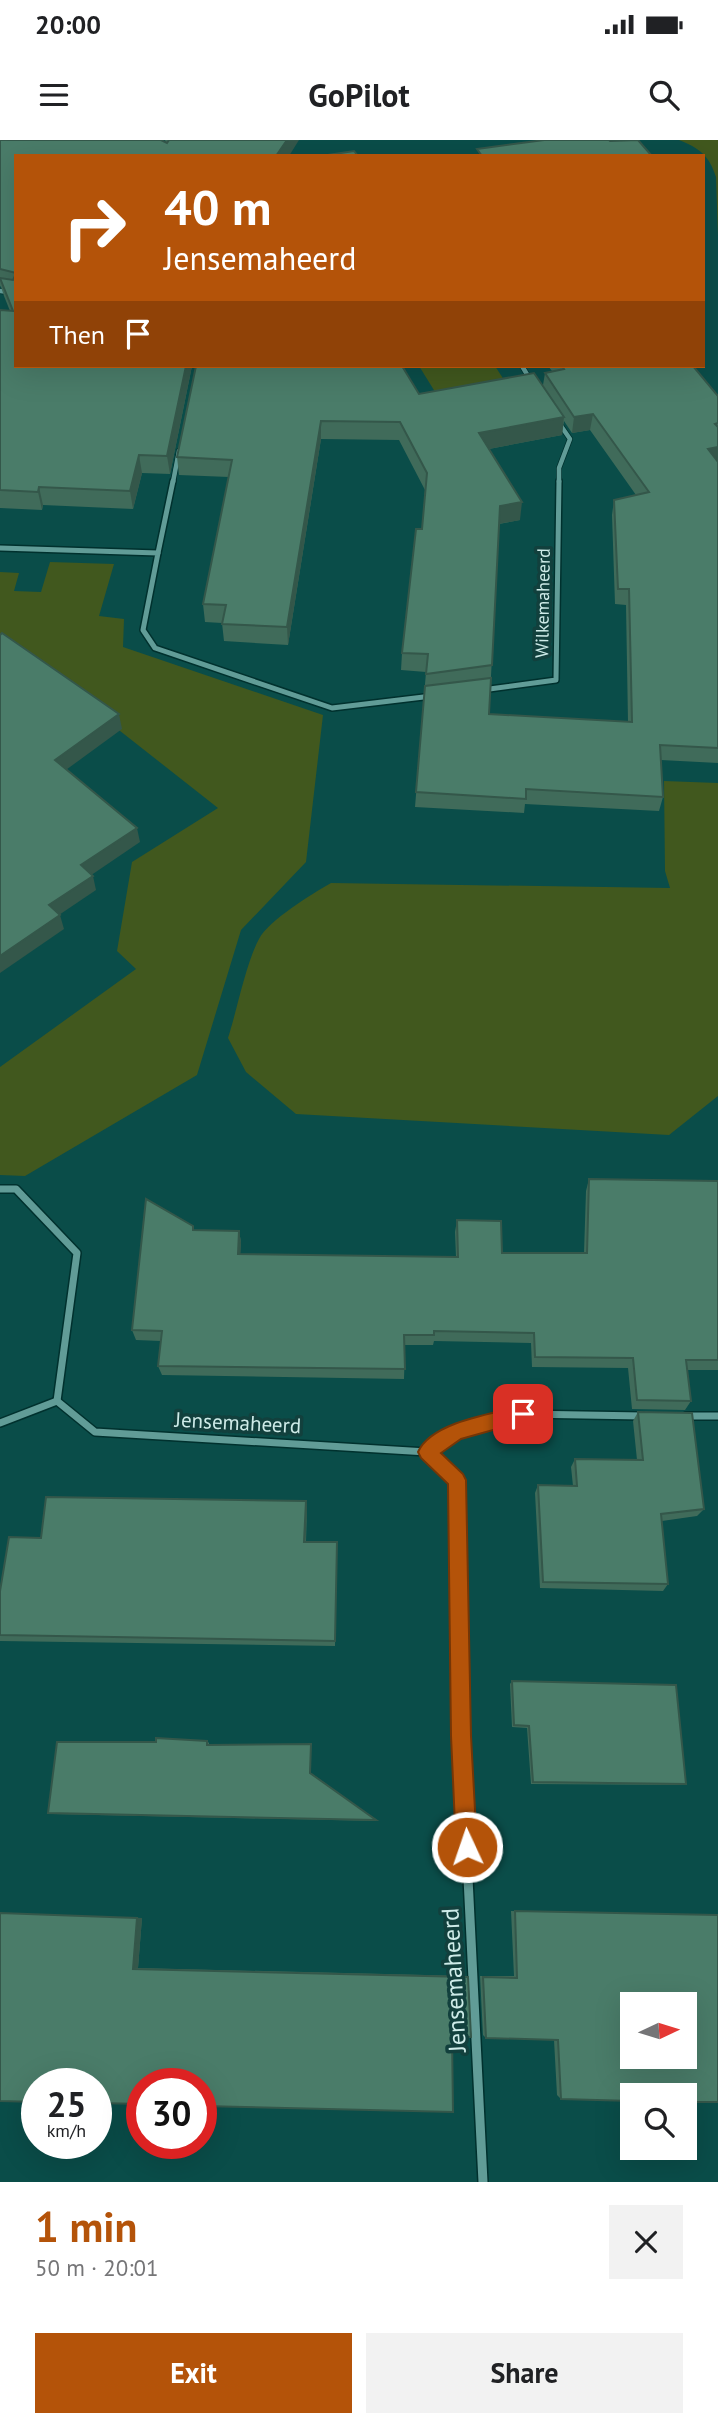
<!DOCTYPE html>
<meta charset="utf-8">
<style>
:root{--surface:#fff;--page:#f2f2f2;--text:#202124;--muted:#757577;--accent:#b45309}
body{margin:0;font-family:"PT Sans",sans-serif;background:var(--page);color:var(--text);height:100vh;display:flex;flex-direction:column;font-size:26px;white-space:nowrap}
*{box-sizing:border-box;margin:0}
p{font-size:23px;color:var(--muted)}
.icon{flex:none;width:38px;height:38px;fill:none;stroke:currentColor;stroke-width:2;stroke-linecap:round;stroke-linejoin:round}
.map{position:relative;height:2042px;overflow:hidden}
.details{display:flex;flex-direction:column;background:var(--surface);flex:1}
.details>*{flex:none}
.hud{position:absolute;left:14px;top:14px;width:691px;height:214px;border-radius:0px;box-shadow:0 7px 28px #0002;background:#b45309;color:#fff;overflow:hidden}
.needle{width:46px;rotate:86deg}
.fabs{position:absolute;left:620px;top:1852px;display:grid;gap:14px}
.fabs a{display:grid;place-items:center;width:77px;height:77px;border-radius:0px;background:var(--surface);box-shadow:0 7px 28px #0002;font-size:35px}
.speed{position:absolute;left:21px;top:1928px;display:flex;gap:14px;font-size:35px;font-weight:700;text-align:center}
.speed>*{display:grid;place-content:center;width:91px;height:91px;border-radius:50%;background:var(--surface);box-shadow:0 7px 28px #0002;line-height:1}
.speed small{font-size:18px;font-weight:400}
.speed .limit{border:10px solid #d22;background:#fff;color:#111}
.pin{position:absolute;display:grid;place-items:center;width:60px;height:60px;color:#fff;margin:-30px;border-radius:14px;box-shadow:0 4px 10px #0006}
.me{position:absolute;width:77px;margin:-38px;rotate:357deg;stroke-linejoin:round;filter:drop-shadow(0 0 5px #0008)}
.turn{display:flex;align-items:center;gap:24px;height:147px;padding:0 35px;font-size:32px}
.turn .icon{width:91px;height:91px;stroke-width:2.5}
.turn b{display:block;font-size:49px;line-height:60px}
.then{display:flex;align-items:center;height:66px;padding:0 35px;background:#0003;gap:14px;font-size:26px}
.round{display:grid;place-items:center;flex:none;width:74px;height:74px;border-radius:0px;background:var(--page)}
.summary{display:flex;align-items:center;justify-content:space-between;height:119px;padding:0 35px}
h1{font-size:42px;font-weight:700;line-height:52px;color:var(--accent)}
.cta{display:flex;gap:14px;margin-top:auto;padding:14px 35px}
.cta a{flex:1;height:80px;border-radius:0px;background:var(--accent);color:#fff;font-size:28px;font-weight:700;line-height:80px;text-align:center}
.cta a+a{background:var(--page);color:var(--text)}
.status{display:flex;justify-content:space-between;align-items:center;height:49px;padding:0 35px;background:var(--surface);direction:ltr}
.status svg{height:19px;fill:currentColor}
header{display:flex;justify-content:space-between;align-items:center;height:91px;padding:0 35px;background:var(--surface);font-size:32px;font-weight:700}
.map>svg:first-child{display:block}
.green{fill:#41581e}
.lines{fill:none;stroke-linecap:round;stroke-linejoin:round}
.street-far3-casing{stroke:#00312e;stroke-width:6}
.street-far2-casing{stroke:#00312e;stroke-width:8}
.street-far1-casing{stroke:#00312e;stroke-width:10}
.street-casing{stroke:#00312e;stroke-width:12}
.street-far3{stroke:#619c97;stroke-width:4.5}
.street-far2{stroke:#619c97;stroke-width:5}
.street-far1{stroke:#619c97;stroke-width:7}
.street{stroke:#619c97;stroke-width:9}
.wall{fill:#406b5a;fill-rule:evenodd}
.shaded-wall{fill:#34574a}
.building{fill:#4a7c69;stroke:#34574a;stroke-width:2;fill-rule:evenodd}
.route{fill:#b45309;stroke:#753606;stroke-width:2}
.labels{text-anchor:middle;stroke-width:7;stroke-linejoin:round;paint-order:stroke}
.far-street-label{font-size:18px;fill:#ceebe8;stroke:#12403d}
.street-label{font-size:21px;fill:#ceebe8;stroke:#12403d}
.near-street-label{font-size:24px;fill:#ceebe8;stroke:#12403d}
</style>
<div class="status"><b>20:00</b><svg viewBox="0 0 49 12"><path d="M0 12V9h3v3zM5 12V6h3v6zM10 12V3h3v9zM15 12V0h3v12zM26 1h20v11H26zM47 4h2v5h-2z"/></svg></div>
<header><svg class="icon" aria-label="menu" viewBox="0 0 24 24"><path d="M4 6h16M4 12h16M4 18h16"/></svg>GoPilot<svg class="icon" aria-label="search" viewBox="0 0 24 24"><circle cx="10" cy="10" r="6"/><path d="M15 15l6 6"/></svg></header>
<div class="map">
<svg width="718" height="2042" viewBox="0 0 718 2042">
<rect width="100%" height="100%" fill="#0a4d49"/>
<g class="green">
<path d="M679 0H718V96L716 37C709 15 699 8 679 0Z"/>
<path d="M419 226H495L506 243 437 255Z"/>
<path d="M50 422 114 424 99 476 124 479 123 507 323 575 306 722 241 790 197 935 25 1036 0 1035V927L136 829 117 811 132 722 218 668 7 502 0 501V432L19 433 14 451 41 452Z"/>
<path d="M664 641 718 643V956L669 995 296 974 246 932 228 898C237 870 246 823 259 799 269 780 312 754 331 743L670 748 665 731Z"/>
</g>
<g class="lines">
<g class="street-far3-casing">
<g id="street-far3">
<path d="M0 151 16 153"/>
<path d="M522 226 531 241"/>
<path d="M173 342 179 311"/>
<path d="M559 342V328L570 299 559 283"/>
</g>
</g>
<g class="street-far2-casing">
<g id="street-far2">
<path d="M0 408 158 413 143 490 155 508 332 568 432 556"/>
<path d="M158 413 173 341"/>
<path d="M482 550 556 540 559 341"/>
</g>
</g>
<g class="street-far1-casing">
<g id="street-far1">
<path d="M0 1049H16L77 1113 57 1261"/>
<path d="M686 1276H718"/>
<path d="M0 1283 57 1261 95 1292 427 1312 457 1291 523 1274 643 1276"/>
<path d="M427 1312 450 1334"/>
</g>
</g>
<g class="street-casing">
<path id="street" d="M448 1332 457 1340 461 1596 483 2042"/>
</g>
<use href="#street-far3" class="street-far3"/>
<use href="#street-far2" class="street-far2"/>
<use href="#street-far1" class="street-far1"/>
<use href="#street" class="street"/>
</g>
<g class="wall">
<path d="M0 0 166 3 165 0H299L16 16V226H192L170 334 142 333 133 369 43 365 42 370 0 368V170L10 171 4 156 1 147 0 146Z"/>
<path d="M548 226H693L718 256V623L661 620 663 657 659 671 525 664 524 673 415 667 426 532 401 530 402 513 422 389 425 350 399 300 321 299 288 505 224 501 222 483 205 482 203 464 229 337 179 335 177 317 419 254 543 245 545 233 552 231ZM564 281 572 293 590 290 636 355 614 360 612 375 615 464 626 465 628 582 489 574 499 384 520 380 489 309 562 295Z"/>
<path d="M589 1039 718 1041V1230H687L691 1261 685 1270 632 1269 628 1228 532 1227 531 1203 434 1201 433 1205H405L404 1239 162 1235 158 1226 161 1201 136 1200 132 1190 194 1090 239 1091 241 1102 240 1114 456 1117 455 1092 457 1080 502 1113H584L586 1051Z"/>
<path d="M638 1272 704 1369 697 1376 662 1381 668 1444 663 1451 540 1448 535 1353 538 1345 573 1346 571 1327 575 1319 637 1320 633 1281Z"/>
<path d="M306 1361 307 1369 306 1402 337 1409 335 1506 0 1501V1451L41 1398Z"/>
<path d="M512 1541 686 1644 682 1645 531 1644 527 1588 512 1587 510 1544Z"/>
<path d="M207 1601 209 1603V1605L311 1606V1633L376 1680V1681L52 1674 48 1673 156 1602Z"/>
<path d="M511 1771 718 1775 561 1959 557 1955 554 1900 486 1898 483 1895 480 1836H514Z"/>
<path d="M0 1773 142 1778 138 1828 466 1836 468 1837 452 1896 453 1972Z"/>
</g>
<g class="shaded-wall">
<path d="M287 0H299L289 16H276Z"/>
<path d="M186 226H192L170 334 167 316Z"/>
<path d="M593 274 590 290 572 293 574 277Z"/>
<path d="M564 277 562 295 478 311 479 293Z"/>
<path d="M321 281V299L288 505 287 487Z"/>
<path d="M718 307V322L708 309Z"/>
<path d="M139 315 142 333 133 369 130 351Z"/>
<path d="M39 347 43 365 42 370 38 352Z"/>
<path d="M522 362 520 380 498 384 500 366Z"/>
<path d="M119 574 122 589 59 635 55 620Z"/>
<path d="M137 688 140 702 84 740 81 725Z"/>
<path d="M93 736 96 750 53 779 49 765Z"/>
<path d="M60 775 64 789 0 833V816Z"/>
<path d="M239 1091 241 1102 240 1125 238 1114Z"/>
<path d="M306 1361 307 1369 305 1409 304 1402Z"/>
<path d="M137 1778H142L138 1828 133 1829Z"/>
</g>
<g class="building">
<path d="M0 0H161L167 3 169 0H287L276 16H16V133L0 129Z"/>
<path d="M544 0H609L610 1 638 0 652 16H482L477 9Z"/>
<path d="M354 11 358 16H321Z"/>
<path d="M16 134V226H186L167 316 139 315 130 351 39 347 38 352 0 350V170L13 171 0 138 13 140Z"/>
<path d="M196 226H402L419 254 534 233 564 277 479 293 522 362 500 366 492 525 426 534 428 514 402 513 416 389H422L427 333 400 282 321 281 287 487 222 484 226 465 203 464 232 320 177 317Z"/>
<path d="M562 226H693L718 256V283L715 284 718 287V307L708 309 718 322V608L660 605 663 657 526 649V659L416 652 425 546 491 538 489 574 632 582 629 449H618L614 360 649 352 593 274 574 277 545 233 564 229Z"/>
<path d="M2 493 119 574 55 620 137 688 81 725 93 736 49 765 60 775 0 816V495Z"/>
<path d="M589 1039 718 1041V1220H686L691 1261 637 1260 633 1218 535 1217 534 1193 434 1191V1195H404L405 1229 158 1226 162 1191 132 1190 146 1059 193 1086V1090L239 1091 238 1114 458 1117 457 1080 501 1081 502 1113H587Z"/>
<path d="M638 1272 692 1273 704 1369 661 1374 668 1444 543 1442 538 1345 577 1346 575 1319 643 1320Z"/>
<path d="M46 1357 306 1361 304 1402H337L335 1501 0 1495V1451L9 1397 41 1398Z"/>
<path d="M512 1541 676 1545 686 1644 533 1642 529 1586 514 1585Z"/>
<path d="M156 1598 207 1601V1605L311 1604 310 1633 376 1680 48 1673 57 1602H156Z"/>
<path d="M515 1771 718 1775V1962H684V1955H632V1961L561 1959 558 1900 486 1898 483 1837 517 1838ZM632 1864H684V1916H632Z"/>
<path d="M0 1773 137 1778 133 1829 468 1837 471 1897 452 1896 453 1972 201 1966V1944H142V1964L96 1963V1944H37V1962L0 1961Z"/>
</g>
<path class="route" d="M523 1266 529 1268 531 1274 529 1280 461 1299 441 1313 463 1334 466 1340 471 1596 477 1707 474 1715 467 1718 459 1715 456 1707 451 1596 448 1344 421 1318 418 1312C431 1282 494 1273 523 1266Z"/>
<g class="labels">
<g class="far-street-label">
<text transform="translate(543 463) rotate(-89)" y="6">Wilkemaheerd</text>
</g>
<g class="street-label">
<text transform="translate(238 1283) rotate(3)" y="7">Jensemaheerd</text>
</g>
<g class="near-street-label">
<text transform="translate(454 1840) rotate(-93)" y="8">Jensemaheerd</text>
</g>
</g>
</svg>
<div class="fabs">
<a><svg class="needle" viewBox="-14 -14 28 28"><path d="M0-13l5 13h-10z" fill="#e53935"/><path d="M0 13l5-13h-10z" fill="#757577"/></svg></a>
<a><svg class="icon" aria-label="search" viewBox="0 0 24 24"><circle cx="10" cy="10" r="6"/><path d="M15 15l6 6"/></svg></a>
</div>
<div class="speed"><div>25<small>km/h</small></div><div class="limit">30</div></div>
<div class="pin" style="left:523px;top:1274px;background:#d93025"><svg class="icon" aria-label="arrive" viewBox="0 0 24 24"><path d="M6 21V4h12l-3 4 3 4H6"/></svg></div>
<svg class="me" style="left:467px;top:1707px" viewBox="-20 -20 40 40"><circle r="17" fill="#b45309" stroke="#fff" stroke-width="3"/><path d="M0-11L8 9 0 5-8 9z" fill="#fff"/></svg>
<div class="hud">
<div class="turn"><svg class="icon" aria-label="right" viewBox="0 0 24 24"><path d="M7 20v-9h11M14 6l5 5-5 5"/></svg><div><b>40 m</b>Jensemaheerd</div></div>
<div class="then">Then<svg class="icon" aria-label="arrive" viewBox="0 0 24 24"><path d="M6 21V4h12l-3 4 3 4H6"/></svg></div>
</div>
</div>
<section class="details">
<div class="summary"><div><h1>1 min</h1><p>50 m · 20:01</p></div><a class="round"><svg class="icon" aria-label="close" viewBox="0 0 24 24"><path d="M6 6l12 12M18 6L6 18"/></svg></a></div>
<div class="cta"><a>Exit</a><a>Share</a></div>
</section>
